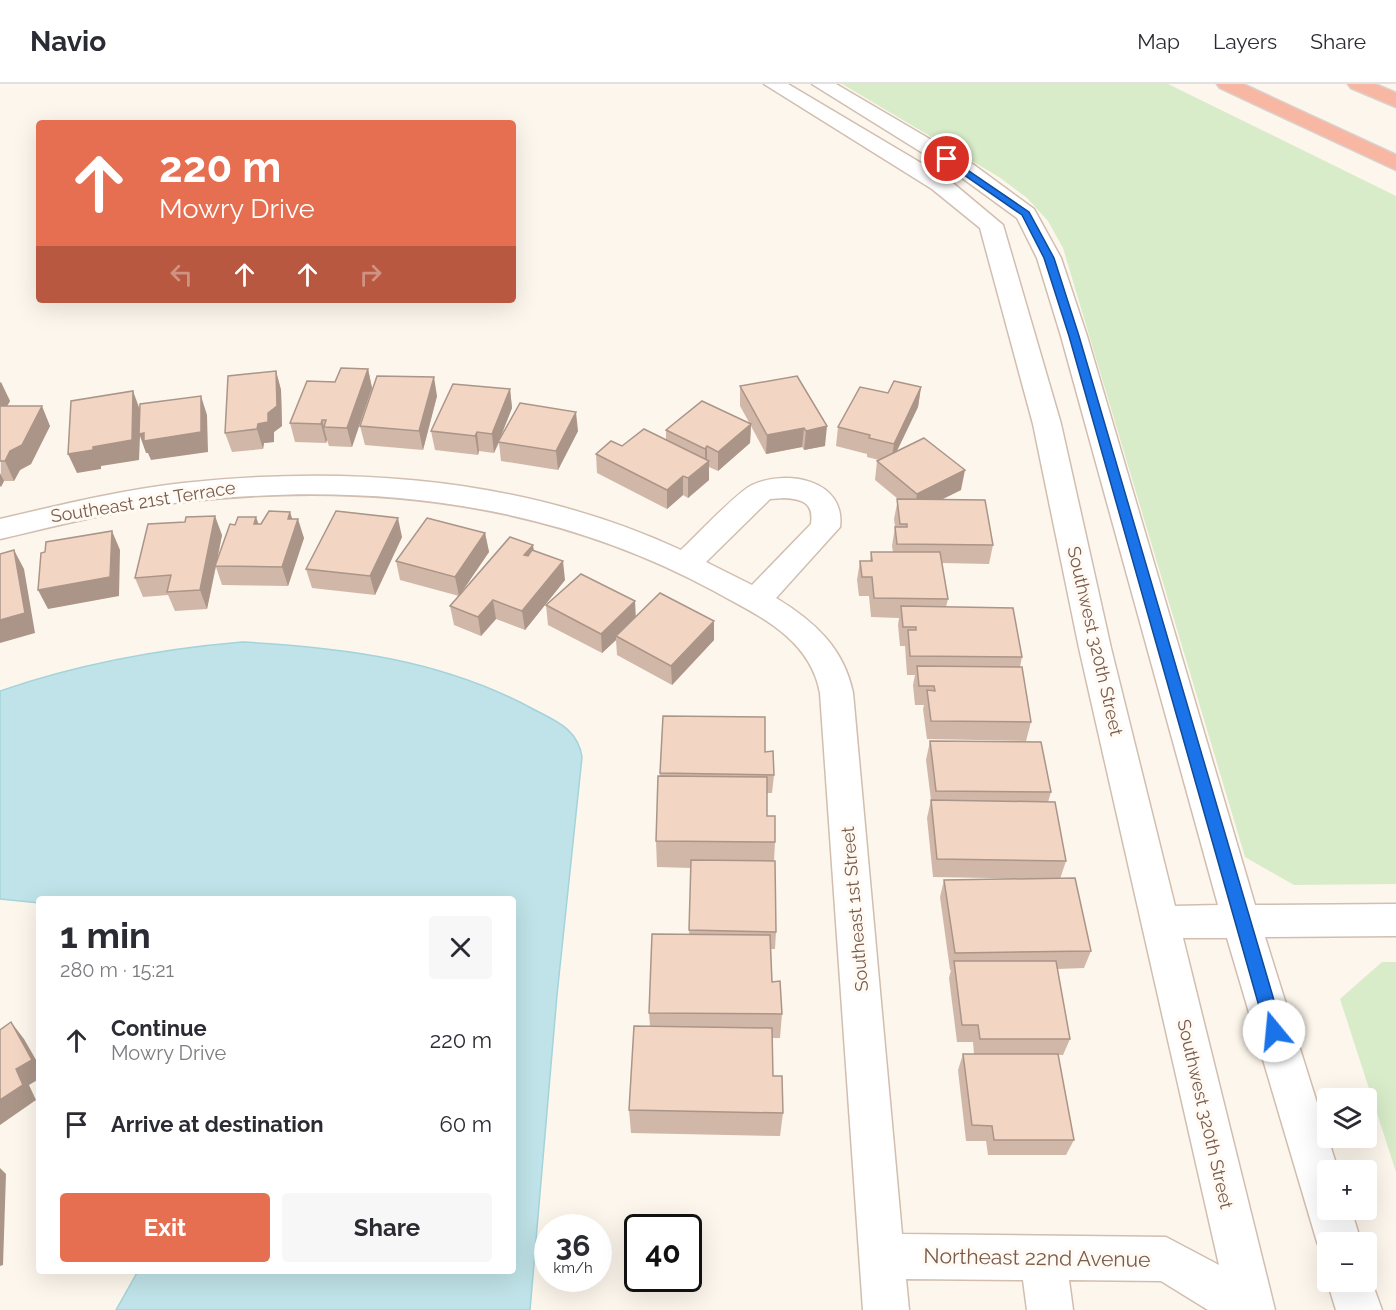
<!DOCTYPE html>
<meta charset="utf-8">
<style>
:root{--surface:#fff;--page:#f7f7f7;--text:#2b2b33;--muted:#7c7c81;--line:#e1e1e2;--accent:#e76f51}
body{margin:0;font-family:Raleway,sans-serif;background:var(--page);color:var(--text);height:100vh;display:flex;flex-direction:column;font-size:22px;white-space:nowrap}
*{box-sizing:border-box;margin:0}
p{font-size:20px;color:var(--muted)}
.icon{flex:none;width:33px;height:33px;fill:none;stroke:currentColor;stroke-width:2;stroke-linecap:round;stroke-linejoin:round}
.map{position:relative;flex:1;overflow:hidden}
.side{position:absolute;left:36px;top:812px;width:480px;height:378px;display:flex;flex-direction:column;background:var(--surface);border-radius:6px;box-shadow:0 6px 24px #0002}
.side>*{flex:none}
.guide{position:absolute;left:36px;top:36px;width:480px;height:183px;border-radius:6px;box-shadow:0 6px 24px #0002;background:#e76f51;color:#fff;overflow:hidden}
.controls{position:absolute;left:1317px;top:1004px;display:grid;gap:12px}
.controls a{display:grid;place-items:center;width:60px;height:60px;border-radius:6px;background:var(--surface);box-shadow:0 6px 24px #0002;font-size:30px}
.speed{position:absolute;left:534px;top:1130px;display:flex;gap:12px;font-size:30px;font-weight:700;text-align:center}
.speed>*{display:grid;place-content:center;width:78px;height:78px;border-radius:50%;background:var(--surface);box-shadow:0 6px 24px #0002;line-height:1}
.speed small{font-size:15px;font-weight:400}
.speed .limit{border:3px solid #111;border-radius:9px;background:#fff;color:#111}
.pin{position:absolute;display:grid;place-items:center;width:51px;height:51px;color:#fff;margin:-26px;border:3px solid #fff;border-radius:50%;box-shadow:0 2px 6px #0007}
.me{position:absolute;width:66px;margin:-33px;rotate:343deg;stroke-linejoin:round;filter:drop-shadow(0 0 4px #0008)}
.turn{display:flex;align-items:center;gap:21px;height:126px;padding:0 24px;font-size:27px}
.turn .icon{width:78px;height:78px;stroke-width:2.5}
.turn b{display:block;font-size:42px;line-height:51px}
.lanes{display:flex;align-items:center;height:57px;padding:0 24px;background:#0003;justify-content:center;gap:30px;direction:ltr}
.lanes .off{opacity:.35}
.round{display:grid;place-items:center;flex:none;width:63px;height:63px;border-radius:6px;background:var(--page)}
.headline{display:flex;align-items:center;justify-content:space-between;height:102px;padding:0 24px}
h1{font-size:36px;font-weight:700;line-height:45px}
.cta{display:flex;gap:12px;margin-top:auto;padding:12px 24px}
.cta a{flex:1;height:69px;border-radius:6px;background:var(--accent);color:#fff;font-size:24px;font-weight:700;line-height:69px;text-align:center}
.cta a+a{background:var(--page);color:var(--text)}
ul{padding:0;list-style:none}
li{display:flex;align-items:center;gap:18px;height:84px;padding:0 24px}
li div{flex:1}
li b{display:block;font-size:22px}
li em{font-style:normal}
header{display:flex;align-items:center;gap:36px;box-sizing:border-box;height:84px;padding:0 30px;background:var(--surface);border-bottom:2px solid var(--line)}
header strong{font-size:28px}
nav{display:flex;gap:33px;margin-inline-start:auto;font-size:21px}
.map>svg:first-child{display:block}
.green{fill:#d8ecc9}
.water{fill:#bfe3e8;stroke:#a5d3da;stroke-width:1.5}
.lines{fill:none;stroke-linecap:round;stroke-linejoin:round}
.minor-casing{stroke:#d1beb0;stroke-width:3}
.highway-casing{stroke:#dad1cd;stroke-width:3}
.minor{fill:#fff;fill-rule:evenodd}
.highway{fill:#f7b7a3;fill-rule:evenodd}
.wall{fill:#d1b7a8}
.shaded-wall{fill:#aa9588}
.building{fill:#f3d5c3;stroke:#aa9588;stroke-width:1.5}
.route{fill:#1a73e8;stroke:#114b97;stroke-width:1.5}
.labels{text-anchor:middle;stroke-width:6;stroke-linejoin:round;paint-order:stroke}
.street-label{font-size:18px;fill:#7a5c4d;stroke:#fffaf3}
.near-street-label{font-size:21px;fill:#7a5c4d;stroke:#fffaf3}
</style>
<header>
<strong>Navio</strong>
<nav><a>Map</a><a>Layers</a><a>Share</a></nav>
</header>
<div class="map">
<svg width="1396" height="1226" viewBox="0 0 1396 1226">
<rect width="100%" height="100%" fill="#fdf6ec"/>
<g class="green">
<path d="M842 0H1168L1396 112V800L1294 801 1245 773 1063 164 1048 137 1027 114 999 93Z"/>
<path d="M1382 878H1396V1088L1340 915Z"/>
</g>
<path class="water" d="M242 558C342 563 443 576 533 625 556 637 578 645 582 673L557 911 530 1226H116L138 1187 513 1186V814H39V819L0 815V607C78 580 160 565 242 558Z"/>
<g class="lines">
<g class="minor-casing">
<g id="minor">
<path d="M764 0H788L948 95 1003 141 1061 340 1111 564 1175 822 1218 821 1061 252 1037 174 1017 134 958 91 812 0H836L974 81 1034 125 1061 174 1087 252 1255 821 1396 820V852L1265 853 1338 1086H1328V1125H1351L1361 1158H1328V1175L1323 1174 1317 1158 1227 854H1183L1275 1226H1208L1161 1197 1069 1196 1073 1226H1027L1023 1196 906 1195 909 1226H863L820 609C810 554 759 532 714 507 548 417 367 397 182 418 121 425 60 441 0 455V435C60 421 121 406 183 399 352 381 525 394 681 466 696 452 737 408 752 401 787 385 846 396 840 443L776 514C814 537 844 564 853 609L902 1150 1166 1153 1219 1181 1079 564 1033 340 980 144 932 105ZM784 414C803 415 814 419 811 440L752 501 706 478 770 415Z"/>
<path d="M1366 1182 1382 1226H1336L1327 1197H1366Z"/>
</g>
</g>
<g class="highway-casing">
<g id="highway">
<path d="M1217 0H1243L1396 71V86L1220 4Z"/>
<path d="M1348 0H1375L1396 9V23L1351 4Z"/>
</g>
</g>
<use href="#minor" class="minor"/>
<use href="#highway" class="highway"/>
</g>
<g class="wall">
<path d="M368 285 372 304 352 363 329 362 327 356 326 359 295 358 290 339 335 298Z"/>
<path d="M276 287 281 306 282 342 274 348V358L264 359 263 365 232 368 225 349Z"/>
<path d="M797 292 825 362 804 366 802 363 766 370 751 342 750 359 718 387 709 383V396L688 414 683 411 667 425 597 389 596 370 622 362 666 356V346L750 340 740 322V302Z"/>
<path d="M0 298 10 317 7 322 50 342 31 380 20 386 14 397H4L1 403Z"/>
<path d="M921 303 918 323 897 367 961 406 941 416 993 461 989 480 942 479 948 515 946 523 1022 573 1020 583 1031 638 1026 657 927 655 923 625 924 621H915L913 601 915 591H907L905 562H900L898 541 899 534 871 533 869 512H859L857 496 860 477H870L871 468H893L892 462 895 443 894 435 898 415 875 396 877 377 879 376 867 373V370L836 362 838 343 888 309Z"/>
<path d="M510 305 512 324 500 355 578 347 558 386 501 377 499 359 494 369 479 367 478 371 435 366 431 347Z"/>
<path d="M437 312 423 366 365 361 360 342Z"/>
<path d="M293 435 304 454 288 502 222 501 216 483 207 525 175 527 168 511 143 513 135 494 222 451 217 477 235 441 259 440Z"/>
<path d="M485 449 489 468 459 512 400 496 396 477Z"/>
<path d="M402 453 375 511 312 504 306 485Z"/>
<path d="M534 466 565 496 525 546 496 535 481 552 454 541 450 522Z"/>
<path d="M546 521 636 532 714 556 672 601 617 571 616 556 602 569 548 541Z"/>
<path d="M663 632 765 668 774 691 772 709H767V732L775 758 774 777 776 848 775 865H771L772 898 782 930 780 954H772L773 992 783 1029 780 1052 631 1049 629 1026 650 942 649 929 689 851 691 784 657 783 656 757Z"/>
<path d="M930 657 1051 708 1048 718 1066 777 1060 795 1091 867 1084 884 1057 885 1070 955 1063 971H1058L1074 1056 1066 1071H988L986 1057H966L958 986 963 970H974L973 958H957L949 894 951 886H950L940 813 944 796 1044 795 933 793 927 734 931 716 926 676Z"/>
</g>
<g class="shaded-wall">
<path d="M368 285 372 304 352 363 347 344Z"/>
<path d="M276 287 281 306 282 342 274 348V358L264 359 263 365 257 345 258 340 268 329Z"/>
<path d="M434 293 437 312 423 366 419 347Z"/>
<path d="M1 298 10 317 0 334V299Z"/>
<path d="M921 303 918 323 891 379 894 360Z"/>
<path d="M510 305 512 324 494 369 492 350Z"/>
<path d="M133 307 140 326 201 312 207 331 208 368 151 376 148 369H146L140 352 139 376 101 382V385L77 389 68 370 93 363Z"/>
<path d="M42 322 50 342 31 380 20 386 14 397 5 377 10 367Z"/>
<path d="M576 328 578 347 558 386 556 367Z"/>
<path d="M322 336 327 356 326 359 321 340Z"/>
<path d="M751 340 750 359 718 387V368Z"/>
<path d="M827 342 825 362 804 366 806 347Z"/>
<path d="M804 344 802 363 766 370 767 351Z"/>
<path d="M477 348 479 367 478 371 475 352Z"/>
<path d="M707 362V378L709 377V396L688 414V394L705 381V365Z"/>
<path d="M965 386 961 406 914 429 917 410Z"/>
<path d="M0 389 4 397 1 403 0 402Z"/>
<path d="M683 392V411L667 425V406Z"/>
<path d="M290 428 295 443 298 435 304 454 288 502 282 483 288 435Z"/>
<path d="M215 432 222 451 207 525 200 506Z"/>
<path d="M256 433 263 452 254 440Z"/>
<path d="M398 434 402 453 375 511 370 492Z"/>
<path d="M112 447 120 466 119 512 48 525 38 506Z"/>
<path d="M485 449 489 468 459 512 455 493Z"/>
<path d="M533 461 536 480 524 471Z"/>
<path d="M14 466 24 485 35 549 0 559V536Z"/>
<path d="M563 477 565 496 525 546 522 527Z"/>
<path d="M493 516 496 535 481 552 478 533Z"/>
<path d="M635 517 636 536 616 552V556L602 569 601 550Z"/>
<path d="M714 537V556L672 601 671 582Z"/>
<path d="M11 938 24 955 39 981V995L29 1001 36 1016 0 1041V1016L16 985Z"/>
<path d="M0 1084 6 1090 3 1181 0 1182Z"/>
</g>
<g class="building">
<path d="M341 284 368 285 347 344 324 343 326 336H322L321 340 290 339 307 297 335 298Z"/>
<path d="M276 287 277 322 268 329V338L258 340 257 345 225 349 228 292Z"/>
<path d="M377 292 434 293 419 347 360 342Z"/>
<path d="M797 292 827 342 806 347 804 344 767 351 740 302Z"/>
<path d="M894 297 921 303 894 360 869 354 870 351 838 343 860 303 888 309Z"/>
<path d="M453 300 510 305 492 350 477 348 475 352 431 347Z"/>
<path d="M133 307 132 356 93 363V366L68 370 71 317Z"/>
<path d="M201 312V348L144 357V349L139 350 140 320Z"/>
<path d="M702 317 751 340 718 368 707 362 705 365 666 346Z"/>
<path d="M520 319 576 328 556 367 498 358Z"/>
<path d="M0 322H42L22 361 10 367 5 377H0Z"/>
<path d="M644 345 709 377 688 394 683 392 667 406 596 370 611 357 622 362Z"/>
<path d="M924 354 965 386 917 410 877 377Z"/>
<path d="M897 415 985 416 993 461 897 460 895 443H907V440H900Z"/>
<path d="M269 427 290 428 288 435H298L282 483 215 482 230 440 235 441 238 433H256L254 440H261Z"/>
<path d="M336 427 398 434 370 492 306 485Z"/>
<path d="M215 432 200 506 167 508 171 491 135 494 148 440 185 438 186 433Z"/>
<path d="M427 434 485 449 455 493 396 477Z"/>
<path d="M112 447 110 493 38 506 41 469 45 468 46 458Z"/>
<path d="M510 453 533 461 524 471 528 472 532 466 563 477 522 527 493 516 478 533 450 522Z"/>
<path d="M14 466 25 529 0 536V470Z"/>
<path d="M871 468H940L948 515 874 514 872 493H862L860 477H872Z"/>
<path d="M581 490 635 517 601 550 546 521Z"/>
<path d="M660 509 714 537 671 582 616 552Z"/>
<path d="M901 522 1013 524 1022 573 910 572 908 546H916V543H903Z"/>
<path d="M917 582 1022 583 1031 638 931 637 927 606 935 607 934 602H919Z"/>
<path d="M663 632 765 633V668L773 667 774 691 660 689Z"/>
<path d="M930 657 1041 658 1051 708 936 707Z"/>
<path d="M658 692 767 693V732H775V758L656 757Z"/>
<path d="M931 716 1055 718 1066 777 937 775Z"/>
<path d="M691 776 775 777 776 848 689 846Z"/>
<path d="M1075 794 1091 867 955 869 944 796Z"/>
<path d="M652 850 770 851 772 898 780 897 782 930 649 929Z"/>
<path d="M954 877H1056L1070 955H980L978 941H962Z"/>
<path d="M11 938 32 976 16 985 23 1001 0 1016V946Z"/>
<path d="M634 942 772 944 773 992H782L783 1029 629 1026Z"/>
<path d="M963 970H1058L1074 1056H994L992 1042 972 1041Z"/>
</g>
<path class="route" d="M947 72 1029 128 1054 174 1079 252 1283 947 1280 953 1274 955 1268 953 1266 947 1069 252 1044 174 1022 131 944 77V73Z"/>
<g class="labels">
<g class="street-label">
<text transform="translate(143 418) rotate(-9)" y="6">Southeast 21st Terrace</text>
<text transform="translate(1095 557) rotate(77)" y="6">Southwest 320th Street</text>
<text transform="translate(855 825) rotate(-95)" y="6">Southeast 1st Street</text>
<text transform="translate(1205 1030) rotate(77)" y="6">Southwest 320th Street</text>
</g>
<g class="near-street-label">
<text transform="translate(1037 1174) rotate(1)" y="7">Northeast 22nd Avenue</text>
</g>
</g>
</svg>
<div class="controls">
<a><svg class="icon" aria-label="layers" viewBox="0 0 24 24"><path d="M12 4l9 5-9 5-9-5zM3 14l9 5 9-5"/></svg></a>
<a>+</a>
<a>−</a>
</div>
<div class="speed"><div>36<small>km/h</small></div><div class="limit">40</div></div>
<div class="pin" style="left:947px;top:75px;background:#d93025"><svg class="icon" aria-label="arrive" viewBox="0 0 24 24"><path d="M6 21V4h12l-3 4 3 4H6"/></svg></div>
<svg class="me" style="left:1274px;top:947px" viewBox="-20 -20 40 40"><circle r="19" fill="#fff"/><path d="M0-13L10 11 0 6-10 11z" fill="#1a73e8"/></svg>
<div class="guide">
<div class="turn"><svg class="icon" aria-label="ahead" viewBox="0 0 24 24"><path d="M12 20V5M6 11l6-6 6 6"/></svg><div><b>220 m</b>Mowry Drive</div></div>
<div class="lanes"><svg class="icon off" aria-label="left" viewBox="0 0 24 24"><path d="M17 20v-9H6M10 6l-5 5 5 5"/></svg><svg class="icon" aria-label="ahead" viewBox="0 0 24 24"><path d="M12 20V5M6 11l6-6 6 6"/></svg><svg class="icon" aria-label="ahead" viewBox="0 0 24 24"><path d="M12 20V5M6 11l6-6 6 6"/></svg><svg class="icon off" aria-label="right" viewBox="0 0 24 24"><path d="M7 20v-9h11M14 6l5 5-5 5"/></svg></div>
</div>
<section class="side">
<div class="headline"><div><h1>1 min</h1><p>280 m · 15:21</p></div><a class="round"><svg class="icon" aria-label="close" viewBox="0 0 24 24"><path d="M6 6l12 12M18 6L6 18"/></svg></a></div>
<ul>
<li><svg class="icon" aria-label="ahead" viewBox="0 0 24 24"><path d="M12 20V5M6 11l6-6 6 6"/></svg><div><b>Continue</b><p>Mowry Drive</p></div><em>220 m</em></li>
<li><svg class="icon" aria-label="arrive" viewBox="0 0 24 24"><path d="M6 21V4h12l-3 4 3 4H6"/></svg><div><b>Arrive at destination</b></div><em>60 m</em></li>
</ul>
<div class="cta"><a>Exit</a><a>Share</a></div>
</section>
</div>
